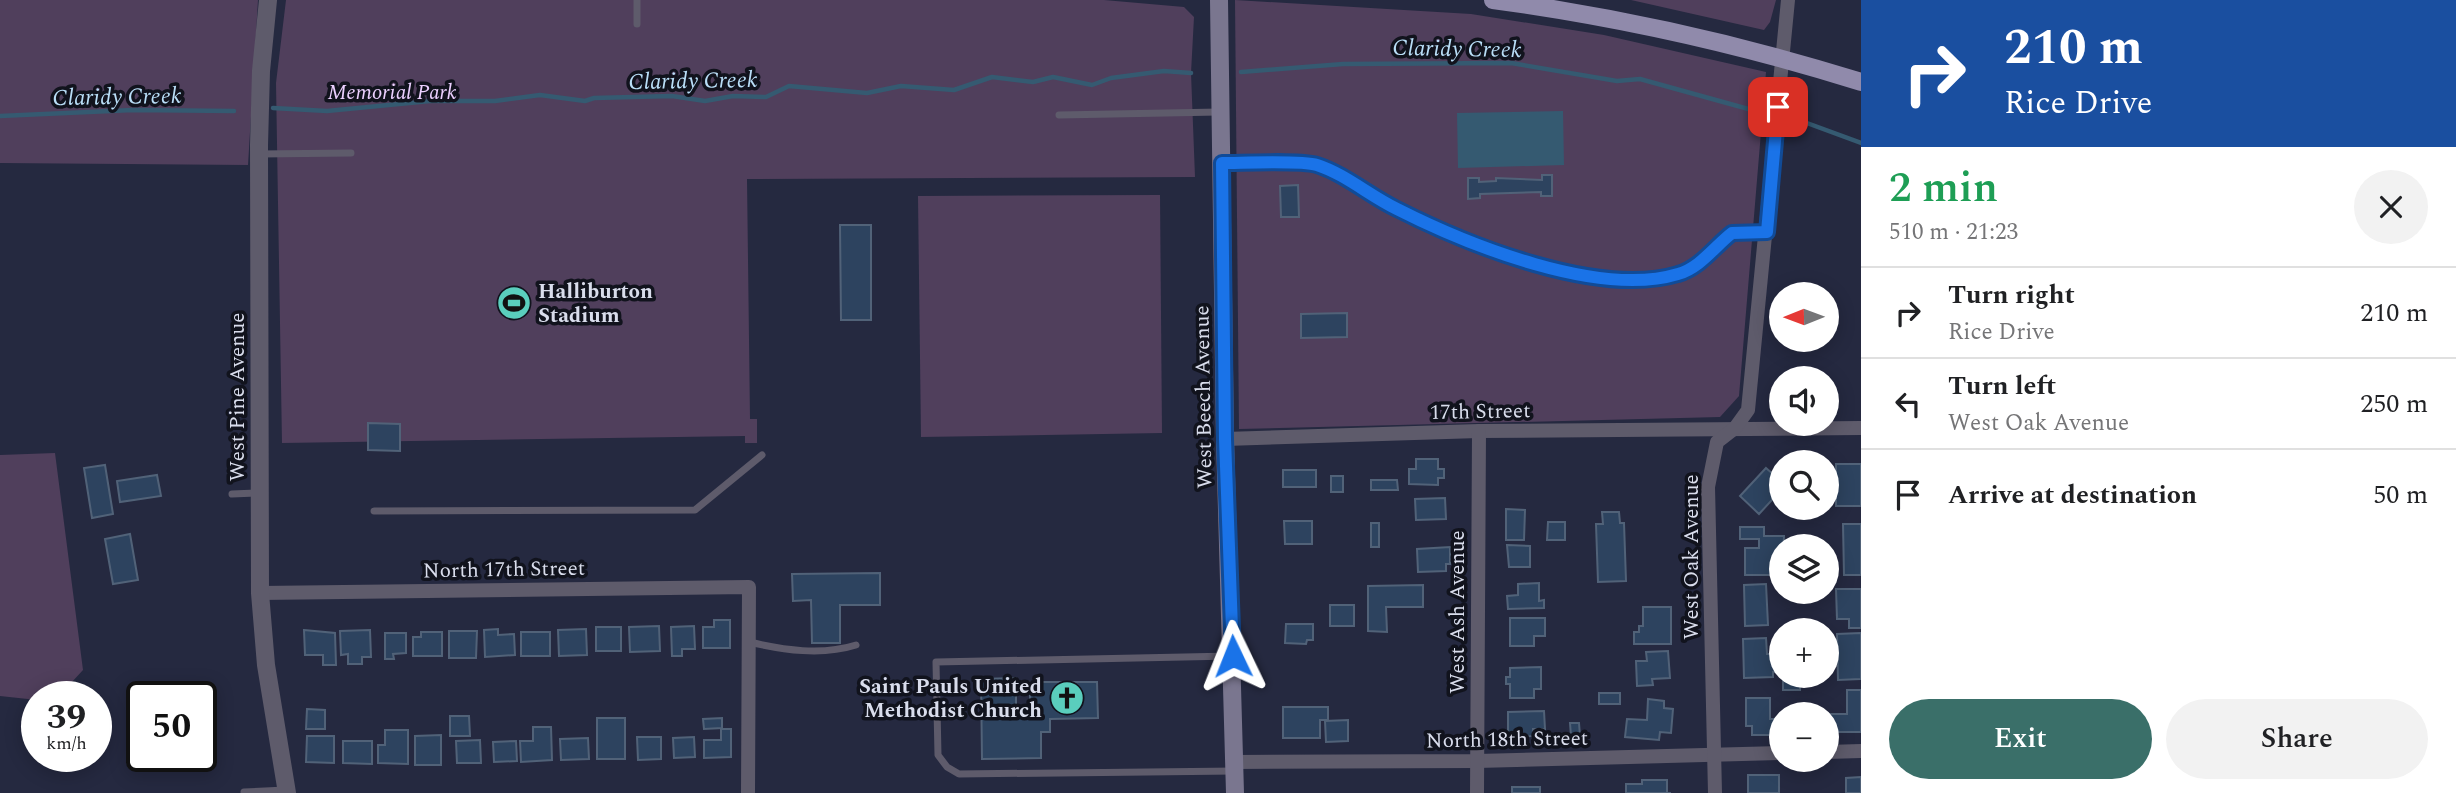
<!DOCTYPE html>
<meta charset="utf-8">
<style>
:root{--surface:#fff;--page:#f2f2f2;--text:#202124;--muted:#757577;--line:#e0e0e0;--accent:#3a6f69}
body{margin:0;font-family:Spectral,serif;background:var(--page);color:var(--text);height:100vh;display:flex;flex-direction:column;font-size:26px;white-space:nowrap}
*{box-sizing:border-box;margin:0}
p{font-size:23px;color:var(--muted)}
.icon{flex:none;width:38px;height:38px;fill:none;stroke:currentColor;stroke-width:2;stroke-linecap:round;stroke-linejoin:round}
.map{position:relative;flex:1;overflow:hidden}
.sheet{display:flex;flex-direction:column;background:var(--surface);width:595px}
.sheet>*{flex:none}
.hud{background:#1a4fa0;color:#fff;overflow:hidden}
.needle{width:46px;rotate:269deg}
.buttons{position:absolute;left:1769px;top:282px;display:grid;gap:14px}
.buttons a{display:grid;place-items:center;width:70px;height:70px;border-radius:50%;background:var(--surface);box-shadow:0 4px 18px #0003;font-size:35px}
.speed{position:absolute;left:21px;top:681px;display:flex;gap:14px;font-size:35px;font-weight:700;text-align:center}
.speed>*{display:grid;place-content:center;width:91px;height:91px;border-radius:50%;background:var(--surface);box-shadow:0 4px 18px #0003;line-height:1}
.speed small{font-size:18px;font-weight:400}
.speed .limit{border:4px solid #111;border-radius:10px;background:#fff;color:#111}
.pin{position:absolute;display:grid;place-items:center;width:60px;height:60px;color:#fff;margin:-30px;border-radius:14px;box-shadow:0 4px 10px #0006}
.me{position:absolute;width:77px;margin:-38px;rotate:358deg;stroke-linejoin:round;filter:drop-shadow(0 0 5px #0008)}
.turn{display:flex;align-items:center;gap:24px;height:147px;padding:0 28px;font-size:32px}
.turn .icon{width:91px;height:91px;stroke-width:2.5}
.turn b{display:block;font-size:49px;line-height:60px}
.round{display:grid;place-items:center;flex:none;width:74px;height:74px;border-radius:37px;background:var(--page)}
.overview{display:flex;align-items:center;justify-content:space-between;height:119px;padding:0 28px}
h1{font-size:42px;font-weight:600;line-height:52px;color:#1e9e55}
.action{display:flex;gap:14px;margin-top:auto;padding:14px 28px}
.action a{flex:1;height:80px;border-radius:42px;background:var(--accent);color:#fff;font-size:28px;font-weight:600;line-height:80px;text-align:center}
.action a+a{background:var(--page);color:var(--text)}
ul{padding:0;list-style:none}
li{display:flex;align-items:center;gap:21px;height:91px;padding:0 28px;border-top:2px solid var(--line)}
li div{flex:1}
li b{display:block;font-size:26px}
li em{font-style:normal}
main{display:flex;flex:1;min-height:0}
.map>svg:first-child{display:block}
.green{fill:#503f5c}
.water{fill:#355a71}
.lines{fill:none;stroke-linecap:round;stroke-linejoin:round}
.stream{stroke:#355a71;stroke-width:4.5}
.building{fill:#2d435f;stroke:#516278;stroke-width:2}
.service{stroke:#5e5b6b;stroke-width:7}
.minor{stroke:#5e5b6b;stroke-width:14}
.tertiary{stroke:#5e5b6b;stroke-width:18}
.secondary{stroke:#7a768f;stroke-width:18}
.primary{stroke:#908aab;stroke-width:18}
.route-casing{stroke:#114b97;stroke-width:18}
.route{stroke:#1a73e8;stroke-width:12}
.labels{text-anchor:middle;stroke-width:7;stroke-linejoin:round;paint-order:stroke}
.park-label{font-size:21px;font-style:italic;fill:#ecd0ff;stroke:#11131d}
.poi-label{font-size:21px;font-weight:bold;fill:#d9ddec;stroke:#11131d;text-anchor:start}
.street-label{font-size:21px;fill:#d9ddec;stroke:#11131d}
.water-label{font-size:23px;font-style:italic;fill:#b9def7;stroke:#11131d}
</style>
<main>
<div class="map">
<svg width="1861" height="793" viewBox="0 0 1861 793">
<rect width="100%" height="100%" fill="#252940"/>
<g class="green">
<path d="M0 0H258L248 165 0 163Z"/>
<path d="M286 0H1104L1184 7 1194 17 1191 73 1195 177 747 179 750 419H757V443H745V436L282 443 276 83Z"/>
<path d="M1235 0 1471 14 1604 35 1766 72 1739 396 1720 417 1239 429Z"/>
<path d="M1631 0H1776L1770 22 1764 30Z"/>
<path d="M1160 195 1162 433 921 437 918 196Z"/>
<path d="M55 453 83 670 59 696H37V700L0 696V455Z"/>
</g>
<path class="water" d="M1563 111 1564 165 1458 168 1457 113Z"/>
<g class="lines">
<g class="stream">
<path d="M1241 72 1343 64 1511 63 1617 81 1640 79 1752 110"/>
<path d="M273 108 327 111 430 101H495L540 95 585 101 594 98 672 96 705 101 733 96 766 97 789 86 867 93 901 86 954 90 992 77 1033 82 1053 77 1092 85 1111 78 1164 71 1191 73"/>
<path d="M0 116 133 110 234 111"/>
<path d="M1796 119 1861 143"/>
</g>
</g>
<g class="building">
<path d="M1542 175H1552V196H1541V192L1480 194V198L1468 199V178H1479V182L1496 181V178L1542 180Z"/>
<path d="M1298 185 1299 217H1281L1280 186Z"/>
<path d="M840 225H871V320H841Z"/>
<path d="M1347 313V337L1301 338V314Z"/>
<path d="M368 423 400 424V451L368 450Z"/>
<path d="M1416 459H1438V469H1444V478H1438V485L1409 484V469H1416Z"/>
<rect x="1836" y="464" width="25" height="42"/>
<path d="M105 465 113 514 92 518 84 468Z"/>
<path d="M1766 468 1782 482V489L1759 514 1740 496Z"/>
<rect x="1283" y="470" width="33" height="17"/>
<path d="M157 475 161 496 120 502 117 481Z"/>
<rect x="1331" y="476" width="12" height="16"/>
<path d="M1371 480H1397L1398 490H1371Z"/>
<path d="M1445 498 1446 519 1416 520 1415 499Z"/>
<path d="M1506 509 1525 510 1524 540H1506Z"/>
<path d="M1602 512H1619L1620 523H1624L1626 581 1598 582 1596 524H1603Z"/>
<path d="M1284 521H1312V544H1285Z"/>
<path d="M1548 522H1565V540H1547Z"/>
<rect x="1371" y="523" width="8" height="24"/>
<path d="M1843 524H1861V575H1844Z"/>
<path d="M1740 527H1764V536H1784L1782 575H1745V548H1759V539H1740Z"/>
<path d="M130 534 138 580 113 584 105 539Z"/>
<path d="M1507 545 1530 546V567H1509Z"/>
<path d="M1450 547V564H1446V571L1418 572 1417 549Z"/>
<path d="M880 573V605H840V643H812L811 600 793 601 792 574Z"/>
<path d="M1539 583V601L1544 600V608L1508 609 1507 596 1518 595V584Z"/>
<path d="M1766 584 1768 625 1745 626 1744 585Z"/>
<path d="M1423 585V607H1386L1387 632 1368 631V586Z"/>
<path d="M1836 589H1861V628H1849V619H1837Z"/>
<rect x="1330" y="605" width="24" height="21"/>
<path d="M1643 607H1671V644H1634V632H1639V626H1643Z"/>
<path d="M1510 618H1545V636H1534V646H1510Z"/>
<path d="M714 620H730V648H703V627H714Z"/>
<path d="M1286 624H1313V640H1307L1306 644 1285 643Z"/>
<path d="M659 626 660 651 630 652 629 627Z"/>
<path d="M694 626 695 649H682V656H672L671 627Z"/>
<rect x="596" y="627" width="25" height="24"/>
<path d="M498 629V635L514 634 515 655 485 657 484 630Z"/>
<path d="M586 629 587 655 559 656 558 630Z"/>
<path d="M304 630 335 633 336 665H323V655H305Z"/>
<path d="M370 630 371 657H362V664H348V654L341 655 340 631Z"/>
<path d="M449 631H477L476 658H449Z"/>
<path d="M421 632H442V656H413V637H421Z"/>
<rect x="521" y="632" width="29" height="24"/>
<path d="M385 633H406V653L393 654 394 659H385Z"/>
<path d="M1861 633V679L1838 680 1837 634Z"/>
<path d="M1766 638 1767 654H1781V672H1773V677L1744 678 1743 639Z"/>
<path d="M1668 651 1670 678 1652 679 1653 685 1637 686 1636 661H1647L1646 652Z"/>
<path d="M1541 667V689H1534V698H1510V684H1506V677H1510V668Z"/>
<rect x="1783" y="676" width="17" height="14"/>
<path d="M1016 678V716H1030V682H1097L1098 718 1050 719V732H1041V758L982 759 981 679Z"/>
<path d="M1847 690H1861V732H1827V714H1847Z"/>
<rect x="1599" y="693" width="21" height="11"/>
<path d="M1746 698H1770V719H1782V735H1752V726H1746Z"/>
<path d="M1648 699 1664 701V708L1673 709 1671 733 1660 732 1659 740 1625 737 1627 719 1647 720Z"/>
<path d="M1283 707H1328V720H1320V738H1283Z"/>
<path d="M307 709 325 710V729H306Z"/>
<path d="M1544 711 1545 729H1533V736L1508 737V712Z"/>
<path d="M450 716H469L470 736H450Z"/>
<rect x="597" y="718" width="28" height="41"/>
<path d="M722 718V728L704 729 703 719Z"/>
<path d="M1348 720V741L1326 742 1325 721Z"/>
<path d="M1570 723H1579L1580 736H1571Z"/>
<path d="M533 727H551L552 760 521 762 520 741H533Z"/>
<path d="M721 729H731V757L704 758V740H721Z"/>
<path d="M385 730H408V764L378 763V745H385Z"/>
<path d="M441 735V765H415V736Z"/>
<path d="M307 736H334V763L306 762Z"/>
<path d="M637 737H661V759L638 760Z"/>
<path d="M694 737 695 757 674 758 673 738Z"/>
<path d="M588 738 589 759 561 760 560 739Z"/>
<path d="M480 740 481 763H457L456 741Z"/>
<path d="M343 741H372V764L343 763Z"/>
<path d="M516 741 517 761 494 762 493 742Z"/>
<rect x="1748" y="775" width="31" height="18"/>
<path d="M1861 777V793H1846V778Z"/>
<path d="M1642 780H1667V793H1671H1626V784H1642Z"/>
<rect x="1512" y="787" width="28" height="6"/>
</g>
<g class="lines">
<g class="service">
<path d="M637 24V0"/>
<path d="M1059 115 1219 112"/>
<path d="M260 154 351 153"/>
<path d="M232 494 259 493"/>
<path d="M374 511 695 510 762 455"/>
<path d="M749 642C784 650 821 656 856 645"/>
<path d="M1232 656 936 662 938 755 947 767 959 774 1235 771"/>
<path d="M244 792 286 790"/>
</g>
<g class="minor">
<path d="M1222 163C1242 163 1302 160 1317 165 1345 174 1370 196 1397 209 1467 245 1599 298 1678 274 1700 268 1715 246 1733 233L1767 232"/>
<path d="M1225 439 1479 431 1861 428"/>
<path d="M260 593 749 587 748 793"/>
<path d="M1827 752 1861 751"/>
<path d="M1234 762 1477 761 1782 753"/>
<path d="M1477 793 1479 431"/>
<path d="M1715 793 1708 487 1717 442 1735 428 1748 410 1788 0"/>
</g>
<path class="tertiary" d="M268 0 261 71 259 145 260 593 266 665 287 793"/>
<path class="secondary" d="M1219 0 1225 439 1235 793"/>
<path class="primary" d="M1493 0C1618 17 1740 44 1861 82"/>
</g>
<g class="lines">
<g class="route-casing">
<path id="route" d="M1233 656 1225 439 1222 163C1242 163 1302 160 1317 165 1345 174 1370 196 1397 209 1468 245 1599 298 1678 274 1700 268 1715 246 1732 233L1767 232 1778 107"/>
</g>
<use href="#route" class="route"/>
</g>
<defs>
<g id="stadium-disc" transform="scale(1.75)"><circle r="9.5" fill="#5acebd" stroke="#11131d"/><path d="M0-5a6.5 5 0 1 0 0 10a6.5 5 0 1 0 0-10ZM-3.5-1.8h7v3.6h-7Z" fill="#111"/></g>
<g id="church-disc" transform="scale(1.75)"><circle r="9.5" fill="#5acebd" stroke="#11131d"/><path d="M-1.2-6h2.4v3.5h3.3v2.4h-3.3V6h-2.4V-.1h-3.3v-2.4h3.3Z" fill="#111"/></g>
</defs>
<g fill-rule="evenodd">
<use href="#stadium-disc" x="514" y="303"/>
<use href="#church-disc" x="1067" y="698"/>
</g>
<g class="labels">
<g class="park-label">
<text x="392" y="99">Memorial Park</text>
</g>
<g class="poi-label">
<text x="538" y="298">Halliburton<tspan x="538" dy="24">Stadium</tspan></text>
<text x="1042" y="693" text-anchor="end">Saint Pauls United<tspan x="1042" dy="24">Methodist Church</tspan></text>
</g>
<g class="street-label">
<text transform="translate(237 397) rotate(-90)" y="7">West Pine Avenue</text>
<text transform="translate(1203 397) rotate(-91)" y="7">West Beech Avenue</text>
<text transform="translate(1480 411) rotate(-1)" y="7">17th Street</text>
<text transform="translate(1691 557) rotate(-90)" y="7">West Oak Avenue</text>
<text transform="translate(504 569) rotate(-1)" y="7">North 17th Street</text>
<text transform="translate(1457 612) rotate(-90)" y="7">West Ash Avenue</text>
<text transform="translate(1507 739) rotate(-1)" y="7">North 18th Street</text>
</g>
<g class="water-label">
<text transform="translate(1457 48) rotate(1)" y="8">Claridy Creek</text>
<text transform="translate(693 80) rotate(-1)" y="8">Claridy Creek</text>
<text transform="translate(117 96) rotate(-1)" y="8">Claridy Creek</text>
</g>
</g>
</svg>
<div class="buttons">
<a><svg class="needle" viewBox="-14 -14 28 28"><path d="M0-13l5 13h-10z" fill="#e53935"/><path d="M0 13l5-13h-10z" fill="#757577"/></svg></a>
<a><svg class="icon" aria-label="sound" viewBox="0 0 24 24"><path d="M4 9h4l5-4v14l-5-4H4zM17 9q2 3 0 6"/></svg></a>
<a><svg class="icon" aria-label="search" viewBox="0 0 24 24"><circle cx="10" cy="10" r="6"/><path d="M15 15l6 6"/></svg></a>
<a><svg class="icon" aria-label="layers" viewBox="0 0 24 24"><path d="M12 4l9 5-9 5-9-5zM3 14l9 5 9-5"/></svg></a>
<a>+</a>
<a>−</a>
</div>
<div class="speed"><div>39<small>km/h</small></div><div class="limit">50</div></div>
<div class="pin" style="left:1778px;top:107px;background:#d93025"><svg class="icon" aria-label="arrive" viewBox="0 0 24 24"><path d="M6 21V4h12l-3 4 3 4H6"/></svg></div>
<svg class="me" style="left:1233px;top:656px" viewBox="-20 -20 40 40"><path d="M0-17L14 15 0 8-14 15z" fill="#1a73e8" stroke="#fff" stroke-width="4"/></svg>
</div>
<section class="sheet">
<div class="hud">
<div class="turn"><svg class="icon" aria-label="right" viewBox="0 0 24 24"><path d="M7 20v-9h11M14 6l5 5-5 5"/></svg><div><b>210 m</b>Rice Drive</div></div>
</div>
<div class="overview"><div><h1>2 min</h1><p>510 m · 21:23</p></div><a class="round"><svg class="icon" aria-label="close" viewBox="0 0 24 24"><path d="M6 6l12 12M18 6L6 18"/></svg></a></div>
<ul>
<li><svg class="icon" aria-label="right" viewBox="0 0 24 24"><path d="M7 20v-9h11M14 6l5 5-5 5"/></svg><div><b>Turn right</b><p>Rice Drive</p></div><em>210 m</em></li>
<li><svg class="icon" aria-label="left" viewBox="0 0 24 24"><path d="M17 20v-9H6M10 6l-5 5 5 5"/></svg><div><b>Turn left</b><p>West Oak Avenue</p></div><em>250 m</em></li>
<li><svg class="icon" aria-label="arrive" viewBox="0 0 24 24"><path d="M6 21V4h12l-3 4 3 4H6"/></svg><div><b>Arrive at destination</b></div><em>50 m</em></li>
</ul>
<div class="action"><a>Exit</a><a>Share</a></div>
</section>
</main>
